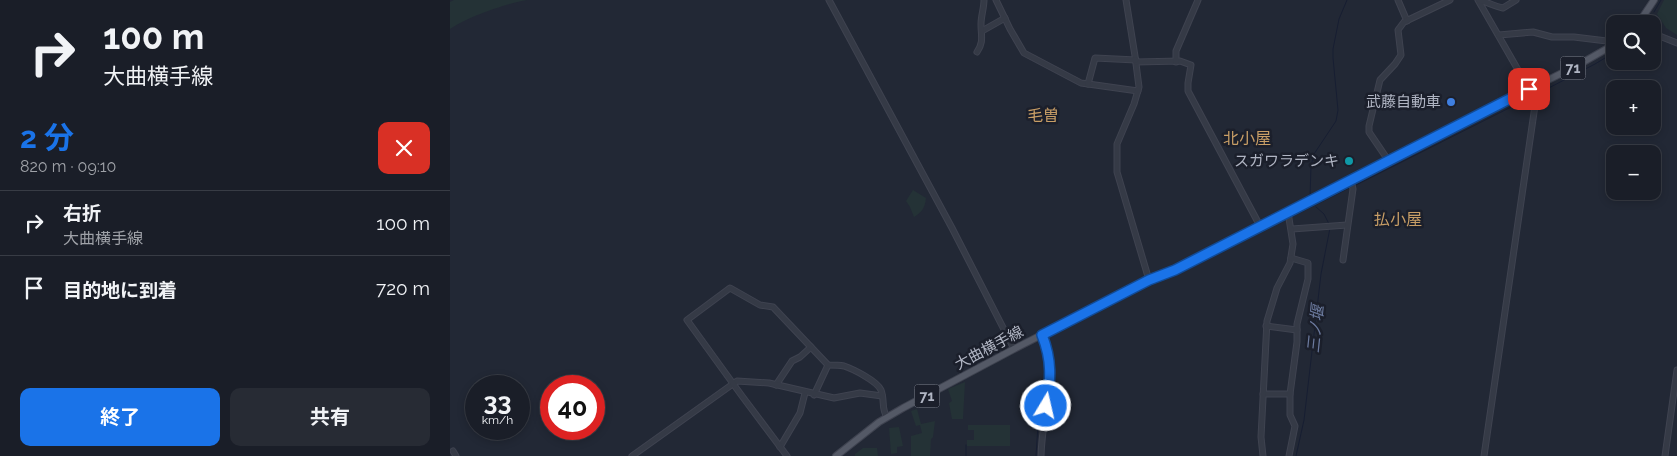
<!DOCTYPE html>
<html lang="ja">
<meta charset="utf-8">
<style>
:root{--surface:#1a1e28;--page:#272b34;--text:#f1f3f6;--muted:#9fa2a8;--line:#383c45;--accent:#1a73e8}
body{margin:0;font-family:Raleway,"Noto Sans JP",sans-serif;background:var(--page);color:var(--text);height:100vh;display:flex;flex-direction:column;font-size:19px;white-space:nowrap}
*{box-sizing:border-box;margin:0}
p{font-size:16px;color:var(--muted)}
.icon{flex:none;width:28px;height:28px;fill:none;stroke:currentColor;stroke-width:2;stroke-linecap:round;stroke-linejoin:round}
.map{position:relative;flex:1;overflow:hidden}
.side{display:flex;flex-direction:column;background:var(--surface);width:450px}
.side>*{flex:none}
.hud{background:#1a1e28;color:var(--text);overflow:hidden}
.fabs{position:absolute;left:1156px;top:15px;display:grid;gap:10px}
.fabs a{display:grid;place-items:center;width:55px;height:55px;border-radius:10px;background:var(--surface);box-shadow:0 2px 8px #0003,0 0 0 1px var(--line);font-size:25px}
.speed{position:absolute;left:15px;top:375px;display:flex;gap:10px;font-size:25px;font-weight:700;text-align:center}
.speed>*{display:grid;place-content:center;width:65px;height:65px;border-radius:50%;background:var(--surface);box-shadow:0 2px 8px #0003,0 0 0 1px var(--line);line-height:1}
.speed small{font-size:12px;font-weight:400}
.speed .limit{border:8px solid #d22;background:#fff;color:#111}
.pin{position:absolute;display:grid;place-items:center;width:42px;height:42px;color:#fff;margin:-21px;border-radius:10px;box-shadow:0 2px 8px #0006}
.me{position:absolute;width:55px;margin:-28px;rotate:9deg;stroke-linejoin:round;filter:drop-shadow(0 0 4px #0008)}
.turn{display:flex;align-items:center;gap:18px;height:105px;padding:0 20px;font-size:22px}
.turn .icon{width:65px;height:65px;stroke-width:2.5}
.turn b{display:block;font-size:35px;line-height:42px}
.round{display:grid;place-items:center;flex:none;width:52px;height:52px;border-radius:10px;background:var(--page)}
.headline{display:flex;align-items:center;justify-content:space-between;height:85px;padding:0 20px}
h1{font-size:30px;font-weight:700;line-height:38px;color:var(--accent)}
.cta{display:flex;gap:10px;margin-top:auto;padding:10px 20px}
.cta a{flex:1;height:58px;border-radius:10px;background:var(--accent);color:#fff;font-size:20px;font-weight:700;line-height:58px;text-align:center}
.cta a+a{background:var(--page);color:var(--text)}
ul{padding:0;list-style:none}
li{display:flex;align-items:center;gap:15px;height:65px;padding:0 20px;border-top:1px solid var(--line)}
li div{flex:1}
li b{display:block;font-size:19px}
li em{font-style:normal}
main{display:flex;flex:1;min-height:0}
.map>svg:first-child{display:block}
.green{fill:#243236}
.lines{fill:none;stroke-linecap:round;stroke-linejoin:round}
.stream{stroke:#171e32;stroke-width:1}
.minor-casing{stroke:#3f4350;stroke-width:7}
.major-casing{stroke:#3f4350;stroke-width:8}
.minor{stroke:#353a46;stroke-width:5}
.major{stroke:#545966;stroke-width:6}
.route-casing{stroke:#114b97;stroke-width:12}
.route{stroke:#1a73e8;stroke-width:9}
.shop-dot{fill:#3f7fe0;stroke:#1b1f2b;stroke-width:2}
.culture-dot{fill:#0f9aa8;stroke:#1b1f2b;stroke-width:2}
.labels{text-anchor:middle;stroke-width:5;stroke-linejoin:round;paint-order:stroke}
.shield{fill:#1b1f2b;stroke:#838895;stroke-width:1}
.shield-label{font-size:14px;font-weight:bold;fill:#b0b5c3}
.poi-label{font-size:15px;fill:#b0b5c3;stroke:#1b1f2b;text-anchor:end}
.street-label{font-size:15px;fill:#b0b5c3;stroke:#1b1f2b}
.neighbourhood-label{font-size:16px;fill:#c89e66;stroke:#1b1f2b}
.water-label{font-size:16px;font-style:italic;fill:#6c7b9f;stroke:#1b1f2b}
</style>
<main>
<section class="side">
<div class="hud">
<div class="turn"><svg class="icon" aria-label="right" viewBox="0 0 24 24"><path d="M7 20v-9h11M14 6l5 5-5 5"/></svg><div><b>100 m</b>大曲横手線</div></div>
</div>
<div class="headline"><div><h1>2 分</h1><p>820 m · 09:10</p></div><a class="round" style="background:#d93025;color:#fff"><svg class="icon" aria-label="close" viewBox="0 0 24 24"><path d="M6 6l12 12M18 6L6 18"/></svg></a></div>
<ul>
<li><svg class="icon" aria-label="right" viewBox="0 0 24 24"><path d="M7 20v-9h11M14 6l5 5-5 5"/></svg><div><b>右折</b><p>大曲横手線</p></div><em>100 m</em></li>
<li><svg class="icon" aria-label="arrive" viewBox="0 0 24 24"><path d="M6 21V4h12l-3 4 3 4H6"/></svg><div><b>目的地に到着</b></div><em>720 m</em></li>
</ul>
<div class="cta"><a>終了</a><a>共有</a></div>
</section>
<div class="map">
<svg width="1227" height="456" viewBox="0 0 1227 456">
<rect width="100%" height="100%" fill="#222835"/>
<g class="green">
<path d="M4 0H77C58 3 16 17 0 29V2Z"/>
<path d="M1214 0H1227V35L1216 28 1207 14Z"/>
<path d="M463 190 476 198C475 208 472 212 464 217L460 207 456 201Z"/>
<path d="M515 382 513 419H502L499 403 502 401 498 389Z"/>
<path d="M467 409 471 424 485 421 483 437 481 439 480 456H461V436L472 433 470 425 466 426 461 411Z"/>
<path d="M518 425H560V446H517V440H524V430H518Z"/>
<path d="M449 427 453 446 447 447V453L441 454 439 428Z"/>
<path d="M413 448H427L428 456H405V454Z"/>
</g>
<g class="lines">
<g class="stream">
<path d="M1204 12 1211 0"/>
<path d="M1089 93 1145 64 1165 52"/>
<path d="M906 185 1083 96"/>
<path d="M860 197 861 166 864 154 886 121 888 110 883 58V49L889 19 897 0"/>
<path d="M866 207 874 214 879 224"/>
<path d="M843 216 899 188"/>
<path d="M587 419 588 399"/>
<path d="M516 456V445"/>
<path d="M586 456 588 425"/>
<path d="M846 456 854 420 871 274 880 228"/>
</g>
<g class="minor-casing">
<g id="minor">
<path d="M379 0 502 228 564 349"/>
<path d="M546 0 560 29 574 53 631 83 688 91"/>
<path d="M676 0 685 56 689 87 684 104 667 144V172L699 280"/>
<path d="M948 0 957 21"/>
<path d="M1028 0 1079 89"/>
<path d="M1029 0C1037 2 1044 6 1053 8L1066 0"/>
<path d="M532 31 555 18"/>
<path d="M1202 32 1207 35 1227 43"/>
<path d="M1049 35 1083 32 1102 37H1124L1165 42"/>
<path d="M527 52C534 42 531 36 531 24 531 16 534 8 534 0"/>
<path d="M686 62 730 61 741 65 738 83V91L810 226"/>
<path d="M726 62V51L748 0"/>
<path d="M638 84 645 58 686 60"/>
<path d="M938 160 919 132V126L930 80 945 64 951 55 948 30 954 22 1000 0"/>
<path d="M842 229 897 225"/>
<path d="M893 260 903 189 901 180"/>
<path d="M816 326 847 330"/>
<path d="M326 385 342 361 350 357 361 347"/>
<path d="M813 394H840"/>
<path d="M364 395 378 365"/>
<path d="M330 447 350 413 355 393"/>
<path d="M3 451 6 456"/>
<path d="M182 456 287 381 319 383 384 398 410 393 432 396"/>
<path d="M337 456 292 396 237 320 280 288 310 305 323 307 378 365C383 365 389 365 394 366 403 369 427 381 431 390 435 400 431 409 437 417"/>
<path d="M591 456C592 413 608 377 592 335"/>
<path d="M813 456 811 437 817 321 827 288 840 263 843 244 838 212"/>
<path d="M839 456 845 426 840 415V394L847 342V324L858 279V263L841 258"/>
<path d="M1034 456 1088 85"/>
<path d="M1215 456 1227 370"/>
</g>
</g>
<g class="major-casing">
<g id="major">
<path d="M1188 24 1204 0"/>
<path d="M386 456 429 422 453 408 564 349 699 280 725 270 938 160 1130 64 1165 44"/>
</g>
</g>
<use href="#minor" class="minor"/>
<use href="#major" class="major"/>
</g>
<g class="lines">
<g class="route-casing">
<path id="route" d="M596 406C601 379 602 360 592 335L699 280 725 270 1079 89"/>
</g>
<use href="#route" class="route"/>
</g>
<circle class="shop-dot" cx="1001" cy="102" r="5"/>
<circle class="culture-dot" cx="899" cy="161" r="5"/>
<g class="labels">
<g class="shield">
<rect x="1110.5" y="56.5" width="25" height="23" rx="4"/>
<rect x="464.5" y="384.5" width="25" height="23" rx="4"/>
</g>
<g class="shield-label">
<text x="1123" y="73">71</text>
<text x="477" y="401">71</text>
</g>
<g class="poi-label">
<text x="991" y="107">武藤自動車</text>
<text x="889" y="166">スガワラデンキ</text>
</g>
<g class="street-label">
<text transform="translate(539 348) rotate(-28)" y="5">大曲横手線</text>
</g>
<g class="neighbourhood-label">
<text x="593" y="121">毛曽</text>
<text x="797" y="144">北小屋</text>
<text x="948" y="225">払小屋</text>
</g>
<g class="water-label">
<text transform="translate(865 329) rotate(-84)" y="6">三ノ堰</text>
</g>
</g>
</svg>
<div class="fabs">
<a><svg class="icon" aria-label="search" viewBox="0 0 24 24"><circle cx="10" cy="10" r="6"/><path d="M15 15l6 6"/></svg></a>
<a>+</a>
<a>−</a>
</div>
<div class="speed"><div>33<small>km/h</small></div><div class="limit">40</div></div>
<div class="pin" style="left:1079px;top:89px;background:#d93025"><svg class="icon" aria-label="arrive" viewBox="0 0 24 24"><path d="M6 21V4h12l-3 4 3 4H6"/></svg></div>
<svg class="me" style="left:596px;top:406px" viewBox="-20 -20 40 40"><circle r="17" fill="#1a73e8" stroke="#fff" stroke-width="3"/><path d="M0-11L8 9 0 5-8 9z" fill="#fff"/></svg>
</div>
</main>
